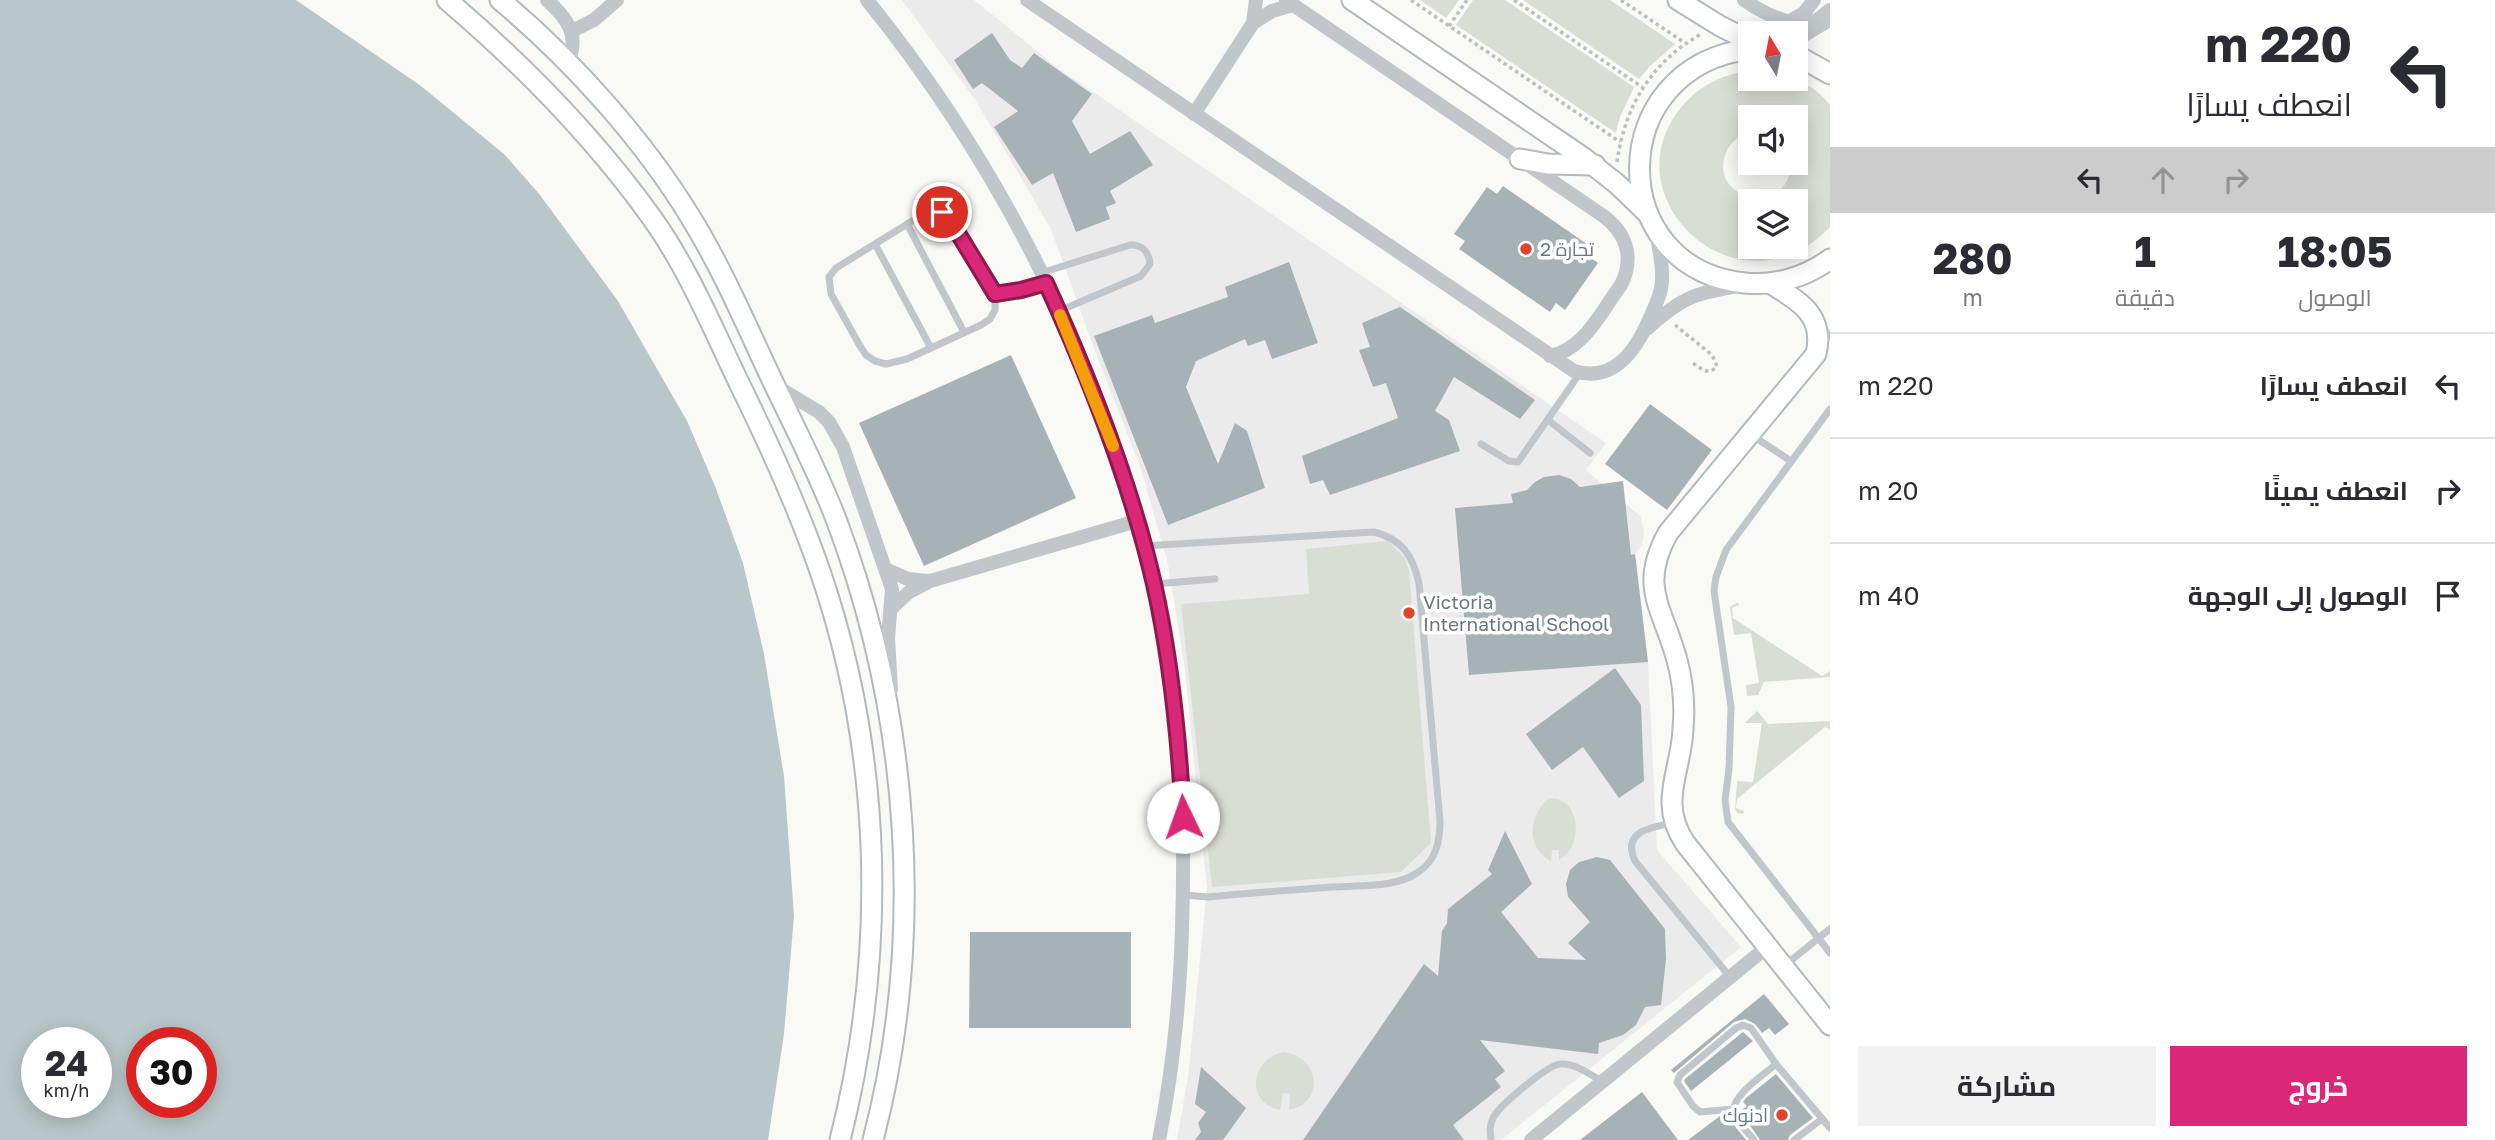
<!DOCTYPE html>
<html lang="ar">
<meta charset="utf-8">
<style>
:root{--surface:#fff;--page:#f2f2f3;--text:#2b2b33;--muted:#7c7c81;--line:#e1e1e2;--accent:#db2777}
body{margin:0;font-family:"Golos Text",Cairo,sans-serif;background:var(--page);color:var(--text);direction:rtl;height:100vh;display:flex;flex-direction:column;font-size:26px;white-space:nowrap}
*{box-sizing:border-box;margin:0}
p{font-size:23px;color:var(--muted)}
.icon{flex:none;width:38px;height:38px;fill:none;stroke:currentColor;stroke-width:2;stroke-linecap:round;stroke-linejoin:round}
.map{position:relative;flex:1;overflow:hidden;direction:ltr}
.details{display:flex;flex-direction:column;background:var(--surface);width:665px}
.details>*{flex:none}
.top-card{background:#fff;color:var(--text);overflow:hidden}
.needle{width:46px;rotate:350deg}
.fabs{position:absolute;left:1738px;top:21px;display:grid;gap:14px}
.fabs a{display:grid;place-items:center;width:70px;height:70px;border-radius:0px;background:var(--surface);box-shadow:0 4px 18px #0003;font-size:35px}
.speed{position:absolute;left:21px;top:1027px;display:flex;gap:14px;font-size:35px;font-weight:700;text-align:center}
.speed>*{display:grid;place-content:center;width:91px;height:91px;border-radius:50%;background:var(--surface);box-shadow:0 4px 18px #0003;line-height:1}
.speed small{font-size:18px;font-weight:400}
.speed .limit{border:10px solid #d22;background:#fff;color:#111}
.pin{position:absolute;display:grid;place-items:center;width:60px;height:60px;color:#fff;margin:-30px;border:4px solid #fff;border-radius:50%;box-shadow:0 2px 7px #0007}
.me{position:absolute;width:77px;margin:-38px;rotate:357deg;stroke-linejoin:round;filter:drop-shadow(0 0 5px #0008)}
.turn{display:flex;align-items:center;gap:24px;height:147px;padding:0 28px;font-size:32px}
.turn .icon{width:91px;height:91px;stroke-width:2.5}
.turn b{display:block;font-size:49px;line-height:60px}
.lanes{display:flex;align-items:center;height:66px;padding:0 28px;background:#0003;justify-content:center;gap:35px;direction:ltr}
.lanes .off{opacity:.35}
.eta{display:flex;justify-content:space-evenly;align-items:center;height:119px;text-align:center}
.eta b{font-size:42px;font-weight:700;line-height:49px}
.button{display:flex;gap:14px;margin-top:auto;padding:14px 28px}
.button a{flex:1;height:80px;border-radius:0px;background:var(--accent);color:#fff;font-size:28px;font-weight:700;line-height:80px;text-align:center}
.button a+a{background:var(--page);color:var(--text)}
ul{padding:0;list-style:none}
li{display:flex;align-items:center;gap:21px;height:105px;padding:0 28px;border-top:2px solid var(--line)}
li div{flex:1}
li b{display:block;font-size:26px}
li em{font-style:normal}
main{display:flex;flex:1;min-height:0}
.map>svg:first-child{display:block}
.built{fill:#eaebea}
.green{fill:#d9ded5;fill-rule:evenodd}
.water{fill:#b9c7ca;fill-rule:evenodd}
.building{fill:#a7b2b6}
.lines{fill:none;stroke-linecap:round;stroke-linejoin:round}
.secondary-casing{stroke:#b2babe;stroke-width:23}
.path{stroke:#babfc1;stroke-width:3.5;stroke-dasharray:3.5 3.5;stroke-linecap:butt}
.lane{stroke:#c0c6c9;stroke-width:7}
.street{stroke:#c0c6c9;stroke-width:14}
.secondary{stroke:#fff;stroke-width:19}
.route-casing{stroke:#8e194d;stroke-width:18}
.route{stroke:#db2777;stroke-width:12}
.slow{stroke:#f59e0b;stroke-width:12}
.poi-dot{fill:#e4432b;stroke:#fff;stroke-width:2.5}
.labels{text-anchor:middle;stroke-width:7;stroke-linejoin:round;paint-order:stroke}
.poi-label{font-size:19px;fill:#647882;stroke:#fff;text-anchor:start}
</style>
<main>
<section class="details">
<div class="top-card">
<div class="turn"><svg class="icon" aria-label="left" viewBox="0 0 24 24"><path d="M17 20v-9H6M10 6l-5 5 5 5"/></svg><div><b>220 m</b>انعطف يسارًا</div></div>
<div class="lanes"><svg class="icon" aria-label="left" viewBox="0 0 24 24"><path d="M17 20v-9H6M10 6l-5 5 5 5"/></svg><svg class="icon off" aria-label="ahead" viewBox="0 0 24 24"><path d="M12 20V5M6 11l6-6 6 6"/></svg><svg class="icon off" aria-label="right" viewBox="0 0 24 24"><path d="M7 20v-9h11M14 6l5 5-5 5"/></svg></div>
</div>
<div class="eta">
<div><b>18:05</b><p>الوصول</p></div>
<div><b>1</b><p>دقيقة</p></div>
<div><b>280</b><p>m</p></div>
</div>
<ul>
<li><svg class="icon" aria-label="left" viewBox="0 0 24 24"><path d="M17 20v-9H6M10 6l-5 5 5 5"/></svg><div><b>انعطف يسارًا</b></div><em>220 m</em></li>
<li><svg class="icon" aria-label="right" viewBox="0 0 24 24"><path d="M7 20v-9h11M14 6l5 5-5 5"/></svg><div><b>انعطف يمينًا</b></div><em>20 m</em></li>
<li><svg class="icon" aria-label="arrive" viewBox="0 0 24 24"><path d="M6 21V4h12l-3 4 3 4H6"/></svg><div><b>الوصول إلى الوجهة</b></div><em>40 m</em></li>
</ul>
<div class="button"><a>خروج</a><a>مشاركة</a></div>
</section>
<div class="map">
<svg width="1830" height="1140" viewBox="0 0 1830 1140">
<rect width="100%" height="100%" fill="#f9f9f6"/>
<path class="built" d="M902 0H974L1058 68 1606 443 1586 470 1641 517 1644 533 1642 545 1635 554 1648 662 1657 850 1741 947 1501 1140H1177L1188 1077 1207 889 1185 669 1168 564 1141 469 1095 351 1051 229 976 101Z"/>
<g class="green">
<path d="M1420 0H1459L1446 18Z"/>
<path d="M1473 0H1505L1634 87 1620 117 1616 133 1456 25Z"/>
<path d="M1523 0H1610L1675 44 1650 66 1639 79Z"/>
<path d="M1750 71V79C1786 79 1805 74 1830 105V227C1737 323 1604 194 1684 104 1701 85 1725 73 1750 71ZM1750 117H1796V163H1791C1789 220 1707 200 1726 153 1730 142 1739 136 1750 132ZM1750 201H1796V247H1750Z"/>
<path d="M1388 541 1405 558 1409 571 1431 843 1401 872 1212 887 1181 604 1309 594 1306 549Z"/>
<path d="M1738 602 1739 605 1732 608 1733 618 1822 676 1830 671V677L1764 682 1758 695 1747 696 1746 685 1759 683 1751 633 1734 635 1730 607Z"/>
<path d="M1757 711 1768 724 1830 721V729L1825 727 1737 799 1736 808 1744 811 1743 814 1738 813 1735 810 1737 781 1753 782 1762 723H1745Z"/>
<path d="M1549 798C1582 797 1584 848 1559 860V850H1552L1551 861C1525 848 1529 814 1549 798Z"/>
<path d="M1283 1052C1320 1056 1326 1102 1289 1110L1290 1094 1283 1093 1280 1110C1245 1103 1250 1060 1283 1052Z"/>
</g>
<path class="water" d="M0 0H296L421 86 504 154 540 195 618 301 687 421 715 486 743 563 764 654 784 776 794 916 784 1034 768 1140H0ZM37 1043H96V1102H37ZM142 1043H201V1102H142Z"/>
<g class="building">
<path d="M992 33 1010 60 1022 68 1034 53 1092 94 1072 121 1090 154 1130 131 1153 165 1110 191 1116 203 1106 207 1110 219 1076 232 1053 173 1032 185 994 127 1018 111 982 83 973 89 954 60Z"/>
<path d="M1503 186 1594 249 1588 256 1598 263 1565 310 1556 303 1550 312 1459 249 1465 241 1454 234 1487 187 1497 194Z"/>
<path d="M1289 262 1318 343 1272 359 1265 340 1248 346 1245 339 1196 361 1186 387 1218 464 1235 423 1247 431 1265 488 1168 525 1094 336 1152 315 1155 323 1228 297 1225 287Z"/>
<path d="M1400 307 1535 400 1520 419 1454 377 1435 411 1449 420 1460 451 1330 495 1323 480 1310 484 1302 456 1398 418 1386 383 1373 387 1359 350 1370 347 1362 323Z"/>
<path d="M1011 355 1076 498 924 566 859 423Z"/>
<path d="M1650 404 1712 450 1667 510 1605 464Z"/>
<path d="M1559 475 1571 479 1580 487 1623 481 1631 555 1635 554 1648 662 1469 675 1455 508 1513 503 1511 494 1527 490 1535 482 1544 477Z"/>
<path d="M1615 668 1641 705 1644 781 1619 798 1583 747 1552 770 1526 734Z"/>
<path d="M1505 831 1532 884 1501 912 1538 958 1586 960 1568 943 1590 922 1568 897 1566 884 1570 870 1579 862 1597 857 1610 860 1665 929 1666 959 1661 1005 1645 1007 1636 1025 1623 1035 1599 1043 1598 1054 1480 1040 1505 1071 1495 1079 1501 1087 1453 1125 1464 1140H1303L1424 964 1438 976 1442 931 1447 923 1448 909 1492 874 1488 870Z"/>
<path d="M970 932H1131V1028H969Z"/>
<path d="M1764 994 1789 1024 1775 1035 1769 1028 1762 1033 1755 1024 1745 1019 1734 1022 1674 1073 1671 1070Z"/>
<path d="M1743 1032 1753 1041 1691 1091 1684 1081 1685 1079Z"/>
<path d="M1201 1067 1246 1108 1223 1140H1195L1201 1132 1198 1123 1206 1112 1195 1104Z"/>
<path d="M1776 1074 1813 1118 1790 1135 1788 1140H1760L1740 1111 1747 1106 1743 1102 1746 1098Z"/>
<path d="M1642 1092 1678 1140H1580Z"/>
<path d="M1720 1116 1726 1123 1730 1120 1746 1140H1688Z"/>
</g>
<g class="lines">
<g class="secondary-casing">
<g id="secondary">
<path d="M447 0C522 64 594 137 652 218 688 268 714 331 741 387 771 448 799 510 821 574 883 757 887 954 840 1140"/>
<path d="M500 0C571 59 643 139 691 218 723 270 747 327 773 382 795 428 817 470 836 519 910 715 926 937 873 1140"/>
<path d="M1352 0 1584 158 1617 184 1646 212"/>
<path d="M1678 0 1720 26 1750 41"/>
<path d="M1750 49C1603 67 1604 269 1745 283 1775 286 1806 277 1830 259"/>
<path d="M1796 55 1830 74"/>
<path d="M1520 159 1548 164 1595 165"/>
<path d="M1770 283C1799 302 1825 314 1816 354L1668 533C1638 587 1663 608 1677 660 1683 682 1685 706 1683 729 1681 773 1658 802 1685 843L1830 1025"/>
</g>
</g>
<g class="path">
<path d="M1411 0 1620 142"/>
<path d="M1514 0 1642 87"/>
<path d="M1621 0 1685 43"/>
<path d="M1449 26 1467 0"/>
<path d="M1617 162C1625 105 1652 62 1701 34"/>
<path d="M1675 325 1712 355 1717 366C1709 376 1701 369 1693 363"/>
</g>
<g class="lane">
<path d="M930 210 942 212 950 220 995 294V310L990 319 981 325 907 359 886 364 875 361 866 355 860 346 831 294 829 277 836 268Z"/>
<path d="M907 224 964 332"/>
<path d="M875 244 931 348"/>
<path d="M1041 273 1130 245C1142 244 1149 252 1150 264L1141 276 1059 311"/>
<path d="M995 294 1021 290 1046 283"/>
<path d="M1822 345 1830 334"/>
<path d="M1830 409 1726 550 1716 577 1714 591 1731 707 1729 769 1725 800 1728 822 1830 953"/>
<path d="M1548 420 1590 453"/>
<path d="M1750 434 1791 461"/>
<path d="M1481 444 1509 461 1518 462 1580 373"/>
<path d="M1144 546 1374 532C1402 539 1413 556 1419 583L1440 821C1440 842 1436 861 1417 873 1395 888 1359 885 1333 887 1291 890 1250 893 1208 897L1184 895"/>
<path d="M1154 584 1215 579"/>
<path d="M1674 823C1653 827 1621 830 1635 861L1730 977"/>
<path d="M1784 966 1830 929"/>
<path d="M1733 1109 1700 1112 1693 1106 1677 1082 1680 1075 1736 1028 1743 1025 1751 1028 1776 1064 1830 1128"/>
<path d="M1491 1140C1490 1132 1489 1126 1493 1118 1499 1106 1548 1064 1561 1064 1575 1063 1590 1075 1602 1081"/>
<path d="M1754 1140C1748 1132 1737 1123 1734 1113 1730 1096 1764 1075 1776 1064"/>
<path d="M1794 1140 1822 1119"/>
</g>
<g class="street">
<path d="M547 0C567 18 581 36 567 63"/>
<path d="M867 0C1019 188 1129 421 1168 660 1183 748 1185 839 1182 928 1180 999 1173 1070 1159 1140"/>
<path d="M1027 0 1574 371C1613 383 1635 352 1649 320 1655 306 1662 293 1662 279 1663 263 1658 246 1656 230"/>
<path d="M1286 0 1602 215C1626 232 1635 257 1621 285 1602 310 1584 350 1550 356"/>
<path d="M1744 0C1763 13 1792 29 1816 20 1821 18 1825 13 1830 10"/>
<path d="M1790 21 1804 13 1814 0"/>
<path d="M1253 23 1256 0"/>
<path d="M572 31 594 20 617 0"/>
<path d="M1796 40 1826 22"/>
<path d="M1194 114 1253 23 1272 11 1293 5"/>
<path d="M1648 328C1683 296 1698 292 1745 285"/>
<path d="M774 385 819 412 829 422 843 447 892 589 888 638 891 690"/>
<path d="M887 570 908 579 928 581"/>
<path d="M892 608 909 592 930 581 1137 521"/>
<path d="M1531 1140 1767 947"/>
</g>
<use href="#secondary" class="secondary"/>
</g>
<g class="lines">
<g class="route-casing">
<path id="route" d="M942 212 950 220 995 294 1021 290 1046 283C1090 379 1130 480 1154 584 1171 660 1179 738 1183 817"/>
</g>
<use href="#route" class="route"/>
<path class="slow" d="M1060 315 1113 446"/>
</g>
<g class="poi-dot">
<circle cx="1526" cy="249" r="7"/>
<circle cx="1409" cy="613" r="7"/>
<circle cx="1782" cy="1115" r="7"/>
</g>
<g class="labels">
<g class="poi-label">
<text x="1540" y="256">تجارة 2</text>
<text x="1423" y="609">Victoria<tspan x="1423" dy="22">International School</tspan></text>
<text x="1768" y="1122" text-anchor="end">ادنوك</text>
</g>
</g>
</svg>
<div class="fabs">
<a><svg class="needle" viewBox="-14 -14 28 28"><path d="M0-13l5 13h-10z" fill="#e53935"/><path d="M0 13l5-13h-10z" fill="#7c7c81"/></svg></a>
<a><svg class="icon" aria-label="sound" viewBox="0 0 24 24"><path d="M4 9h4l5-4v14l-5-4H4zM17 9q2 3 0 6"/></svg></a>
<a><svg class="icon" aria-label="layers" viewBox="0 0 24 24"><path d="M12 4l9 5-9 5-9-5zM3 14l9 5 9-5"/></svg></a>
</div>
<div class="speed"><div>24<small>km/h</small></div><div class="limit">30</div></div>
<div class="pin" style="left:942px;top:212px;background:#d93025"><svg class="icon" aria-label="arrive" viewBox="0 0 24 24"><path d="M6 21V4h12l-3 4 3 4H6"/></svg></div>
<svg class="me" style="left:1183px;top:817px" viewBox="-20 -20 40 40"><circle r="19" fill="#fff"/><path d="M0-13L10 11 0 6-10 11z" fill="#db2777"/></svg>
</div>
</main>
